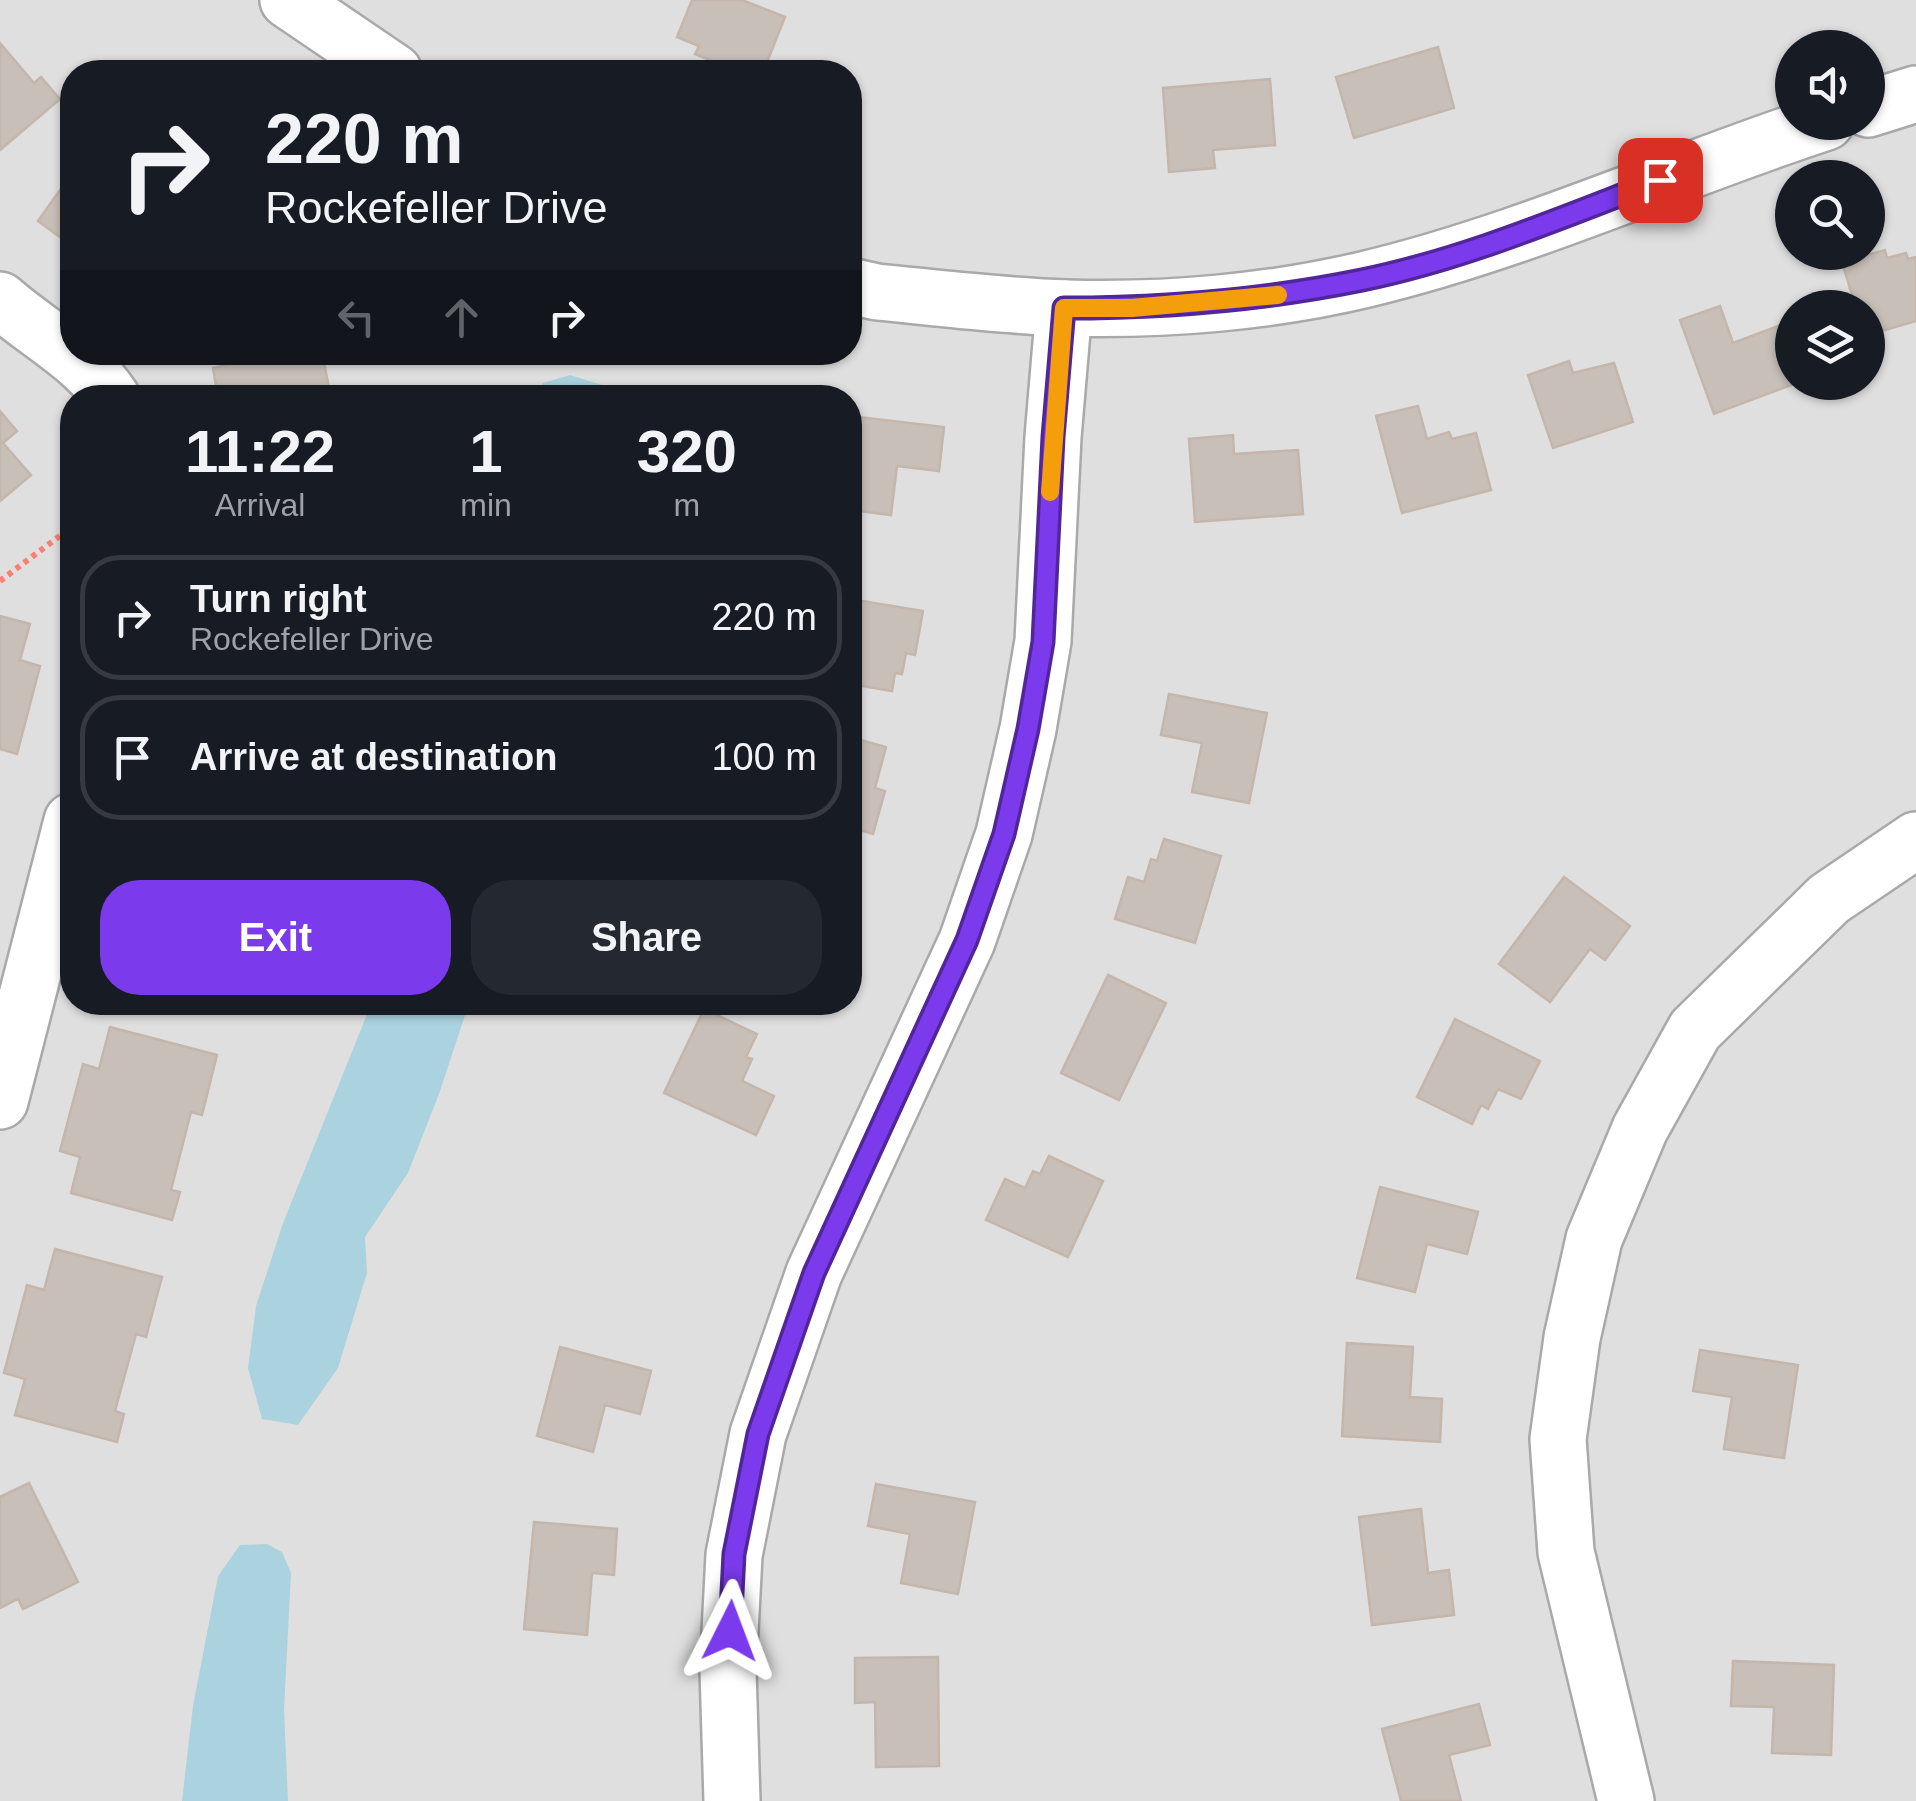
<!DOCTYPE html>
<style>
:root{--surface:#171b24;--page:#242831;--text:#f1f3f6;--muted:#9ea1a6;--line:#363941;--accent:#7c3aed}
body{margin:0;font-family:Helvetica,sans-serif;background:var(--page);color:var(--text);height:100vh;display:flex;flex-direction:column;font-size:38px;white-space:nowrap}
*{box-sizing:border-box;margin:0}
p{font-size:32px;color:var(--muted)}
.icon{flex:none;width:55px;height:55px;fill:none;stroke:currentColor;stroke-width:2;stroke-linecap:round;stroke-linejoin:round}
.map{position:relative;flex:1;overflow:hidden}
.panel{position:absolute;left:60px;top:385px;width:802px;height:630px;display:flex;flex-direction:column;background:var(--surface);border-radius:40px;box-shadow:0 2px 8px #0004}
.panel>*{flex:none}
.hud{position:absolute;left:60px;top:60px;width:802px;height:305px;border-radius:40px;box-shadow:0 2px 8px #0004;background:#171b24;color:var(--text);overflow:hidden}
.tools{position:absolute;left:1775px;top:30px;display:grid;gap:20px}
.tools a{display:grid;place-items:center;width:110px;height:110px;border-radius:50%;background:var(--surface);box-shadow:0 2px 8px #0004;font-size:50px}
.pin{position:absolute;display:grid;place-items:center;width:85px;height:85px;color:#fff;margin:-42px;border-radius:20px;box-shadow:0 5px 15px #0006}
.me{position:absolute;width:110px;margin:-55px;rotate:3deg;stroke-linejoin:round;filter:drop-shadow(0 0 8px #0008)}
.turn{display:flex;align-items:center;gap:35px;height:210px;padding:0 40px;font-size:45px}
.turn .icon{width:130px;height:130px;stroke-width:2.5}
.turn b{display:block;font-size:70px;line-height:85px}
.lanes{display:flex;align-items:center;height:95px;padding:0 40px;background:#0003;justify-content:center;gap:50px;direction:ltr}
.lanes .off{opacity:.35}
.eta{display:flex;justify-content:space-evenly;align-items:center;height:170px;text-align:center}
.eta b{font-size:60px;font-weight:700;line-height:70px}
.cta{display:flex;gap:20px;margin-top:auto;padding:20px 40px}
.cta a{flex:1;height:115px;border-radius:40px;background:var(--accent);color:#fff;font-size:40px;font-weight:700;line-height:115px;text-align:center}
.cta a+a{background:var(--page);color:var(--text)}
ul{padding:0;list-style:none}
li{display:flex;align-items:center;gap:30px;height:125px;margin:0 20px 15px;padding:0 20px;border:5px solid var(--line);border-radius:40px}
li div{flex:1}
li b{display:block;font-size:38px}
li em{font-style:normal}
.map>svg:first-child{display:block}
.residential{fill:#e0dfdf;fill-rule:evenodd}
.water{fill:#aad3df}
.building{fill:#c7bfb8;stroke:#c4b6ab;stroke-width:2.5}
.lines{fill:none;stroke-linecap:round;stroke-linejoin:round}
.minor-casing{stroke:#a9a9a9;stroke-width:60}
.path{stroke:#fa8072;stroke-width:6;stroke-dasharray:5 5;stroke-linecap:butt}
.minor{stroke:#fff;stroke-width:55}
.route-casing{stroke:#51269a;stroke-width:25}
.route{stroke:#7c3aed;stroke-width:18}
.slow{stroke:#f59e0b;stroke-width:18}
</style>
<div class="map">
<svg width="1916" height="1801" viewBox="0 0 1916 1801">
<rect width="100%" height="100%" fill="#f2efe9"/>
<path class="residential" d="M0 0H1916V1801H0ZM1792 48H1868V122H1792ZM72 72H850V352H72ZM1792 178H1868V252H1792ZM1792 308H1868V382H1792ZM72 398H850V1002H72Z"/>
<g class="water">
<path d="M570 375 618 390V397H536L543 383Z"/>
<path d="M372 1002 469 1003 439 1094 408 1173 365 1237 367 1273 338 1368 298 1425 262 1419 248 1368 256 1306 283 1223Z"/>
<path d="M267 1544 282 1552 291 1573 284 1710 288 1801H182L193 1706 218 1576 240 1545Z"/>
</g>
<g class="building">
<path d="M692 0H742L785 17 763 72H716L720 64 695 54 699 46 677 37Z"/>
<path d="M0 43 34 83 41 77 60 99 0 150Z"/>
<path d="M1438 47 1454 108 1354 138 1336 77Z"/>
<path d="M1270 79 1275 145 1213 150 1215 168 1169 172 1163 88Z"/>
<path d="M72 173V246L38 221Z"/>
<path d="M1885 250 1887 258 1906 253 1908 259 1916 257V321L1868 335V308H1856L1842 262Z"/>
<path d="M1720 306 1733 343 1781 325 1792 356V382H1799L1714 414 1680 320Z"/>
<path d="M291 352H322L331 398H218L213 368Z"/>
<path d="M1569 361 1573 373 1614 363 1633 422 1553 448 1528 375Z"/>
<path d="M1418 406 1427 439 1449 432 1452 439 1476 433 1491 490 1402 513 1376 416Z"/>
<path d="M0 411 17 431 3 443 31 475 0 501Z"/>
<path d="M850 416 944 427 939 471 897 466 891 515 850 510Z"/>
<path d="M1233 435 1234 454 1298 450 1303 514 1195 522 1189 439Z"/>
<path d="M850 599 923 611 915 655 906 653 902 674 895 673 892 691 850 684Z"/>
<path d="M0 616 30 624 20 660 40 666 17 754 0 749Z"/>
<path d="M1169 694 1267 713 1249 803 1192 792 1202 743 1161 735Z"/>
<path d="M850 737 886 747 875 788 885 791 873 834 850 827Z"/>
<path d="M1164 839 1221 856 1195 943 1115 919 1128 877 1144 882 1151 859 1157 861Z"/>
<path d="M1564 877 1630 926 1605 960 1590 949 1550 1002 1499 964Z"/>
<path d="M1108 975 1166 1003 1119 1100 1061 1073Z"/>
<path d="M704 1009 757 1034 746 1057 752 1059 742 1081 774 1096 756 1135 664 1093Z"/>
<path d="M1455 1019 1540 1061 1521 1099 1498 1089 1488 1109 1481 1105 1472 1124 1417 1097Z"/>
<path d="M110 1027 217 1055 202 1115 191 1112 171 1190 180 1192 172 1220 71 1193 80 1157 60 1151 83 1064 99 1069Z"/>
<path d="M1049 1156 1103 1181 1068 1257 986 1220 1005 1179 1025 1188 1033 1171 1040 1174Z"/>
<path d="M1380 1187 1478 1212 1467 1254 1427 1244 1415 1292 1357 1278Z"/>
<path d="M55 1249 162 1277 146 1337 136 1334 115 1411 124 1414 117 1442 15 1415 25 1379 4 1373 27 1285 44 1290Z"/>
<path d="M1347 1343 1413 1347 1410 1397 1442 1399 1440 1442 1342 1436Z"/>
<path d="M560 1347 651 1371 640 1414 605 1405 593 1452 537 1436Z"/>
<path d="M1700 1350 1798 1365 1784 1458 1724 1449 1732 1397 1693 1391Z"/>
<path d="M29 1483 78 1582 23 1609 18 1599 0 1608V1497Z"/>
<path d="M876 1484 975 1502 958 1594 901 1583 910 1534 868 1526Z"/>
<path d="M1421 1509 1428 1573 1449 1570 1454 1615 1372 1625 1359 1517Z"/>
<path d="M534 1522 617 1529 614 1575 592 1573 587 1635 524 1629Z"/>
<path d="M938 1657 939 1766 876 1767 875 1702 855 1703V1658Z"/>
<path d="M1733 1661 1834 1665 1831 1755 1772 1753 1774 1707 1731 1706Z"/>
<path d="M1479 1704 1490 1745 1449 1755 1461 1801H1401L1382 1729Z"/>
</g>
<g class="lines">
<g class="minor-casing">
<g id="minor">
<path d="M288 0 394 72"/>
<path d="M1868 109 1916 94"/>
<path d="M850 286 877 292C939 298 1003 306 1066 308 1165 311 1271 302 1367 279 1525 241 1673 172 1826 122"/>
<path d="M0 300C36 332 85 357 112 398"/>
<path d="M0 1101 72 821"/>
<path d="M732 1801 728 1670 734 1555 758 1434 814 1273 967 941 1004 834 1028 729 1043 641 1053 437 1064 308"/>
<path d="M1626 1801 1566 1552 1558 1439 1572 1338 1594 1239 1640 1129 1695 1030 1829 899 1916 840"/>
</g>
</g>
<path class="path" d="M0 581 65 532 72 530"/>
<use href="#minor" class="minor"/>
</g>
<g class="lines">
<g class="route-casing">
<path id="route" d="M730 1631 734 1554 758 1434 814 1273 967 940 1004 834 1028 729 1043 642 1053 437 1064 308C1164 308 1264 300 1362 280 1465 259 1563 217 1660 180"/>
</g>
<use href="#route" class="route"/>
<path class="slow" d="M1050 492 1064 308H1132L1278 295"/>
</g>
</svg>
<div class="tools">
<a><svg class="icon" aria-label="sound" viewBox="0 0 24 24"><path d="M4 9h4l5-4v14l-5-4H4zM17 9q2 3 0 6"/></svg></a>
<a><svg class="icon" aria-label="search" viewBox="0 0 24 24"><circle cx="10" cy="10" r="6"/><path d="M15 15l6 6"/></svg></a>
<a><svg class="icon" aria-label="layers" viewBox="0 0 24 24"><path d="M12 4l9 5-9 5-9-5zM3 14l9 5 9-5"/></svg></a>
</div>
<div class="pin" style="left:1660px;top:180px;background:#d93025"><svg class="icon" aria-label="arrive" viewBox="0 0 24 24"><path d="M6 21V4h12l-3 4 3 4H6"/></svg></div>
<svg class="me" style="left:730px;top:1631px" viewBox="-20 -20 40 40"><path d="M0-17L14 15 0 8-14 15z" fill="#7c3aed" stroke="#fff" stroke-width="4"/></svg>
<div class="hud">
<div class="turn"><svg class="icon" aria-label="right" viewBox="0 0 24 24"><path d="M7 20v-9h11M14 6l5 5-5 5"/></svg><div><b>220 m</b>Rockefeller Drive</div></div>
<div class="lanes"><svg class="icon off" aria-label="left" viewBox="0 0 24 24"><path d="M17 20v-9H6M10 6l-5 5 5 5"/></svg><svg class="icon off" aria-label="ahead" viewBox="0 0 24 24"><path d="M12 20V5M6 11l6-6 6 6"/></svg><svg class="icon" aria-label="right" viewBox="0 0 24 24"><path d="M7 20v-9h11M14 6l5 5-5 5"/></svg></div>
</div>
<section class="panel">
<div class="eta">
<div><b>11:22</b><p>Arrival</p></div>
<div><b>1</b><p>min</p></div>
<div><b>320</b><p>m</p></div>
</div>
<ul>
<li><svg class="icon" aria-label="right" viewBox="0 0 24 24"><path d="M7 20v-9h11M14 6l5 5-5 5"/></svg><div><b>Turn right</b><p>Rockefeller Drive</p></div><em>220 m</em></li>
<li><svg class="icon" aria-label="arrive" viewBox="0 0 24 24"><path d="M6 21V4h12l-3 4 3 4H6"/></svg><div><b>Arrive at destination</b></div><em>100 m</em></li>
</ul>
<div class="cta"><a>Exit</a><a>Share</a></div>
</section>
</div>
